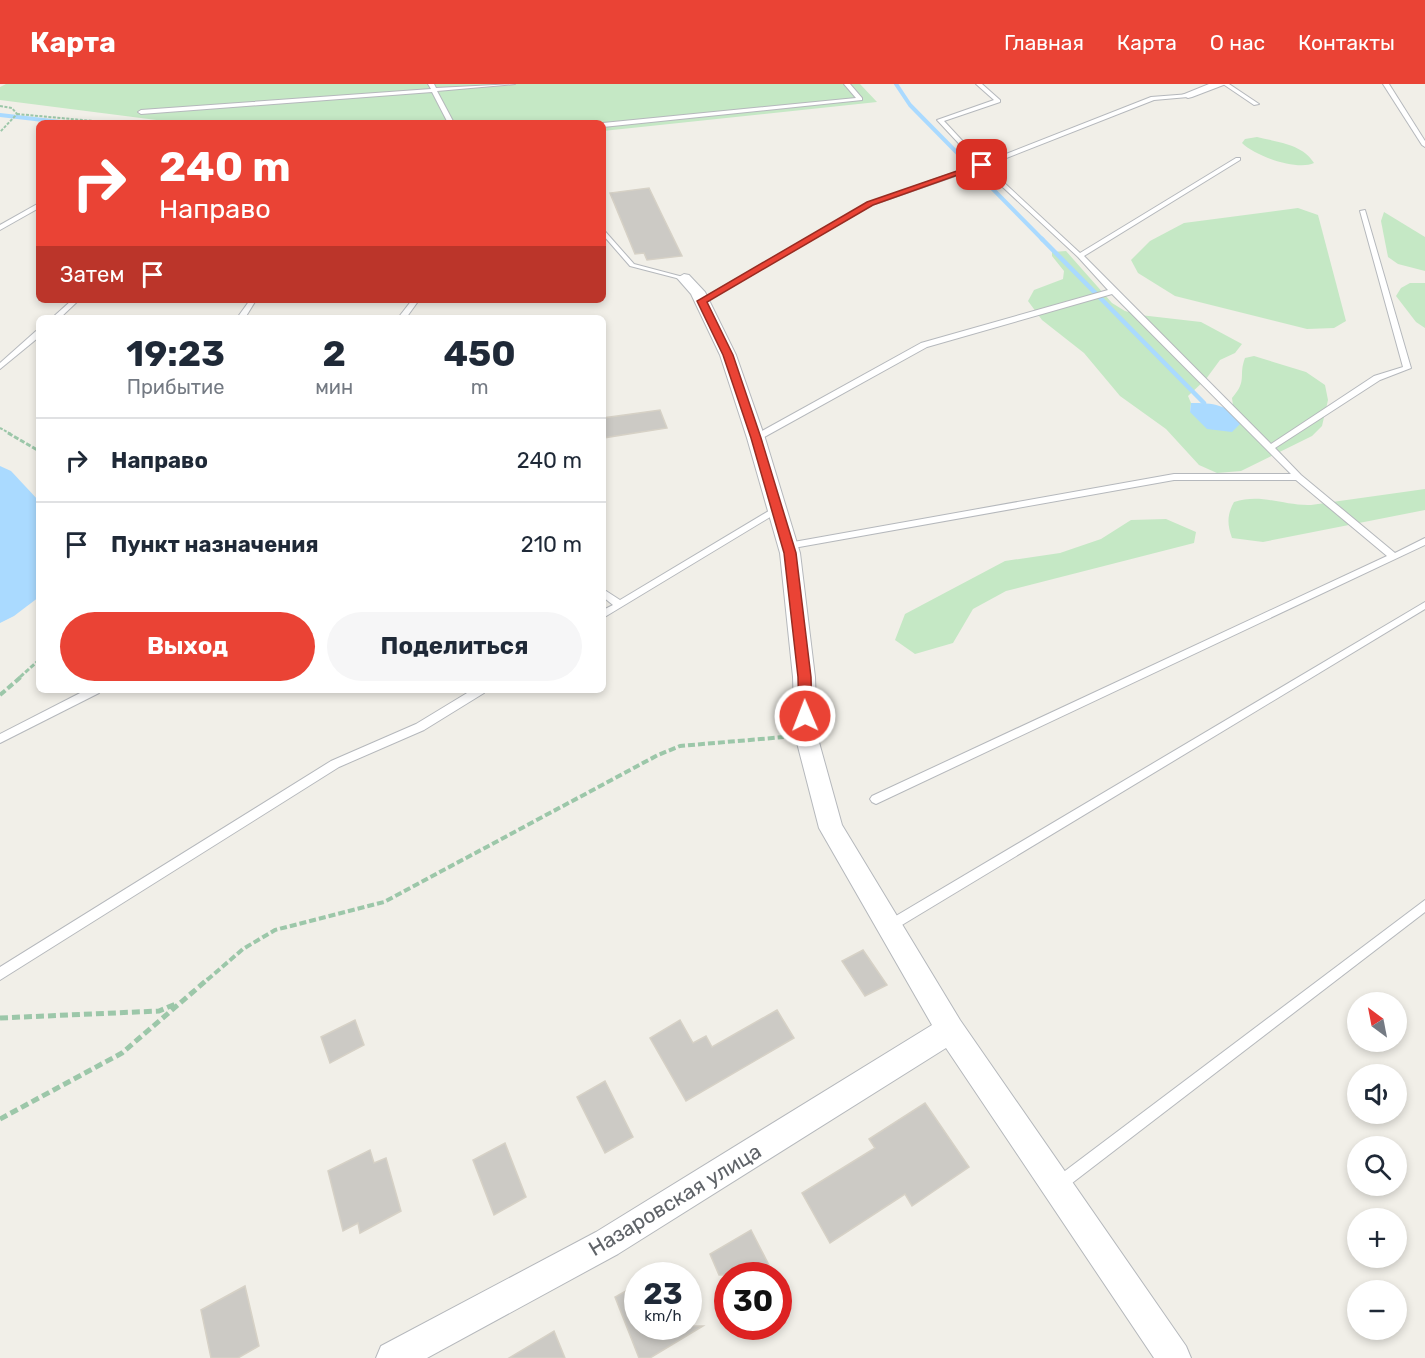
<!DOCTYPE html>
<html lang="ru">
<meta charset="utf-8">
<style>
:root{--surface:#fff;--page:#f6f6f7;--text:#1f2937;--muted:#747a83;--line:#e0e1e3;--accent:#ea4335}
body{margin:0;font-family:Rubik,sans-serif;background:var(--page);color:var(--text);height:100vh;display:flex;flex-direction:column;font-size:22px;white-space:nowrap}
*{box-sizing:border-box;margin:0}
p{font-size:20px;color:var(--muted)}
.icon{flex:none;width:33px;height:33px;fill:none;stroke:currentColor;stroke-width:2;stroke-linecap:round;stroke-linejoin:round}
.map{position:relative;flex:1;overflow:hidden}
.drawer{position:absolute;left:36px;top:231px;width:570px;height:378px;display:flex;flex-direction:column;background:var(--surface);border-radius:9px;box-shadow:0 3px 9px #0003}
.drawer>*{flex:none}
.guide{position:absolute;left:36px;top:36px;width:570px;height:183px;border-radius:9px;box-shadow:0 3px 9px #0003;background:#ea4335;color:#fff;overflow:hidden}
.needle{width:39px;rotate:328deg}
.fabs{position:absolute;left:1347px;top:908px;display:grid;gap:12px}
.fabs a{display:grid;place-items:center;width:60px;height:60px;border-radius:50%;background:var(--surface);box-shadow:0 3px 9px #0003;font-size:30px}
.speed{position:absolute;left:624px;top:1178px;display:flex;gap:12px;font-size:30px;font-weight:700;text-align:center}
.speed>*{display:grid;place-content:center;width:78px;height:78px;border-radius:50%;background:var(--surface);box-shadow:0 3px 9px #0003;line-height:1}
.speed small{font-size:15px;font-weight:400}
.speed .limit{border:9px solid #d22;background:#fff;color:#111}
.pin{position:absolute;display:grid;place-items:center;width:51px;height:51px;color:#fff;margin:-26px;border-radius:12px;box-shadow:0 3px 9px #0006}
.me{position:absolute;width:66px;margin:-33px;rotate:359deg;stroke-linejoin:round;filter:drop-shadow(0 0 4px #0008)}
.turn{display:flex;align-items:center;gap:21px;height:126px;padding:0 24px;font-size:27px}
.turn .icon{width:78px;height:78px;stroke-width:2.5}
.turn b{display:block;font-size:42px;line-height:51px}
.then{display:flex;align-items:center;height:57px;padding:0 24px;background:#0003;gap:12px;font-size:22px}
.eta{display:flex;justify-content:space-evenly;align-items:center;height:102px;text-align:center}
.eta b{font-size:36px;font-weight:700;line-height:42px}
.button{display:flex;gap:12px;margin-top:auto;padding:12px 24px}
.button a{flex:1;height:69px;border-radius:36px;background:var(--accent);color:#fff;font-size:24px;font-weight:700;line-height:69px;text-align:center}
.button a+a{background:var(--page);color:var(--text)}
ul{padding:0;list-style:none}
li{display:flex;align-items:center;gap:18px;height:84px;padding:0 24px;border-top:2px solid var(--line)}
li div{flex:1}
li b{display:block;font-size:22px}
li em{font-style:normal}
header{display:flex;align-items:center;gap:36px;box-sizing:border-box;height:84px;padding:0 30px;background:var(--accent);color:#fff}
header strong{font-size:28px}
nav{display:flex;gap:33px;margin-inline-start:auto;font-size:21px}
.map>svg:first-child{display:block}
.green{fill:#c5e8c5}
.water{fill:#aadaff}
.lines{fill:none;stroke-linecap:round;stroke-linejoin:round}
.stream-far1{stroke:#aadaff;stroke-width:4}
.stream{stroke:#aadaff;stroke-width:4.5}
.building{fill:#cccac5;stroke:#d6d1c6;stroke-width:1.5}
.service-casing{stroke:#b5b8bc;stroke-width:2}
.minor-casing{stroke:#b5b8bc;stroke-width:2}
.path-far3{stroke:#9cc7a9;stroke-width:2;stroke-dasharray:3 1.5;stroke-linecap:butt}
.path-far2{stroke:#9cc7a9;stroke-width:3;stroke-dasharray:5 2;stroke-linecap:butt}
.path-far1{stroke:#9cc7a9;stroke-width:4;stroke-dasharray:7 3;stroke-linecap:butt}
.path{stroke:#9cc7a9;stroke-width:5;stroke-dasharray:8 4;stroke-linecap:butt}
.service{fill:#fff;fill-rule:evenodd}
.minor{fill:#fff;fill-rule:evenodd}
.route{fill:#ea4335;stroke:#982c22;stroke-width:1.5}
.labels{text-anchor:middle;stroke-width:4.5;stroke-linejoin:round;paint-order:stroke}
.near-street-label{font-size:21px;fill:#5f6368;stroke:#fff}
</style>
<header>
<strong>Карта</strong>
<nav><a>Главная</a><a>Карта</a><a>О нас</a><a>Контакты</a></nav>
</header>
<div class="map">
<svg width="1425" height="1274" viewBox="0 0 1425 1274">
<rect width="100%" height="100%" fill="#f1efe8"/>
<g class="green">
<path d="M6 0H860L877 18 603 47V39H180L0 16V3Z"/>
<path d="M1257 53C1277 58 1303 60 1314 79 1297 87 1255 72 1242 59L1245 55Z"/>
<path d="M1298 124 1318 131 1346 237 1334 244 1307 245 1175 212 1138 189 1131 176 1150 157 1184 139Z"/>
<path d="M1384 128 1425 153V187L1398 180 1388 173 1381 137Z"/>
<path d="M1066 167 1112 219 1125 227 1140 231 1201 238 1242 260 1235 269 1220 276 1206 295 1188 312 1191 319 1190 328 1234 329 1232 314C1248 296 1238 292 1245 274L1254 272 1306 288 1325 301 1328 316 1322 342 1312 352 1241 387 1217 389 1199 381 1166 345 1120 312 1084 269 1042 236 1028 217 1034 206 1063 195 1064 187 1052 172V168Z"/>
<path d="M1410 199H1425V244L1416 238 1396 212 1401 204Z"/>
<path d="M1425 405V426L1263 458 1232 454C1227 440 1227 431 1234 418 1262 409 1283 422 1311 421Z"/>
<path d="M1166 435 1196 448 1194 459 1006 507 973 525 953 559 915 570 895 556 905 530 1005 477 1060 469 1101 455 1131 436Z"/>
</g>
<g class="water">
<path d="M1191 319C1213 319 1228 320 1241 339L1232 348 1207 345 1190 328Z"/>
<path d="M0 382 11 387 39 417V513L14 532 0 539Z"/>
</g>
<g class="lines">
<g class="stream-far1">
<path d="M896 0 910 21 1043 156"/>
<path d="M0 31 69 39"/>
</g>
<path class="stream" d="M1042 155 1204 319"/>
</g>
<g class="building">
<path d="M649 104 662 131 682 172 647 176 644 169 635 170 610 109Z"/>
<path d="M660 326 667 344 603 354V334Z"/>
<path d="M863 866 887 901 865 912 842 877Z"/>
<path d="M777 926 794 954 686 1017 650 954 680 936 693 959 706 952 712 963Z"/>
<path d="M355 936 364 961 330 979 321 953Z"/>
<path d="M605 997 633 1053 605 1069 577 1013Z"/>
<path d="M925 1019 969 1083 912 1122 905 1110 830 1159 802 1109 875 1064 869 1055Z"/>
<path d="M505 1059 526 1113 494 1131 473 1076Z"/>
<path d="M370 1066 374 1079 386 1074 401 1127 360 1149 358 1139 343 1147 328 1087Z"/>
<path d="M751 1146 774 1191H719L710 1170Z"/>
<path d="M638 1200V1242H703L650 1274H639L615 1213Z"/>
<path d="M245 1202 259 1262 238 1274H211L201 1226Z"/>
<path d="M554 1247 565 1274H509Z"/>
</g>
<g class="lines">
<g class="service-casing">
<g id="service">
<path d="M428 0H434L436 4 515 0 437 7 454 39H448L432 8 141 30 138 28 141 26 431 5Z"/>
<path d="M844 0H850L862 14V16L603 43V39L856 14Z"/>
<path d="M976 0H982L1000 16V18L944 37 983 79 1151 13 1190 10 1188 13 1154 16 986 82 1080 169 1236 74H1240V76L1084 172 1271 360 1374 292 1403 283 1360 127 1365 126 1411 284 1380 296 1275 364 1301 391 1395 469 1425 454V461L876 720 872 718 870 715 872 712 1387 472 1296 396H1174L788 465 785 464 783 462 785 460 788 459 1174 390H1291L1112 210 927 263 759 356H753V352L921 259 1108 206 1078 173 981 83 872 121 704 218 698 217 868 119 978 80 937 36 994 16Z"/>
<path d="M1223 0H1229L1259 20 1254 21Z"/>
<path d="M1383 0H1389L1425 57V63L1422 61Z"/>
<path d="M39 119V124L0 146V141Z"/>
<path d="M603 145 634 180 687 194 684 196 630 182 603 151Z"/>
<path d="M72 216H79L60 234H52Z"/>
<path d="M250 216H256L245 234H237Z"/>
<path d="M412 216H419L406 234H398Z"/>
<path d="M36 247H39V253L0 285V279Z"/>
<path d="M777 422 781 425 780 427 603 534V526L613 521 603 513V505L620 516Z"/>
<path d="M1425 518V525L892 847 888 849 884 847 882 843 884 839Z"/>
<path d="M86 606H100L99 609 0 659V650Z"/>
<path d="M472 606H485L484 609 424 646 339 683 0 896V883L331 677 416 640Z"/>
<path d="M1425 816V828L1063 1106 1058 1108 1053 1106 1051 1101 1053 1096Z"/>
</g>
</g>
<g class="minor-casing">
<g id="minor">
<path d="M1209 0H1226L1192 13 1188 14 1182 11Z"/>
<path d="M684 190 689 191 705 208 736 271 765 354 800 469 815 593 817 651 842 741 960 936 1186 1262 1191 1274H1154L946 964 618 1170 427 1274H376L381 1262 596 1148 932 941 819 744 795 651 793 593 780 469 747 354 720 271 691 210 677 194Z"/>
</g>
</g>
<g class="path-far3">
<path d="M0 22 12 24 17 30 0 48"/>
<path d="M17 30 115 39"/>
<path d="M0 344 11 350"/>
</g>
<g class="path-far2">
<path d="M8 349 39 367"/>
<path d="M20 593 39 576"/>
</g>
<g class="path-far1">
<path d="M0 611 22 592"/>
<path d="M207 896 243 865 275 846 384 818 658 671 680 662 784 653"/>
</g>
<g class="path">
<path d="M0 934 159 927 178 919"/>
<path d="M0 1035 122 969 208 895"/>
</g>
<use href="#service" class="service"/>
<use href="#minor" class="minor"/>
</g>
<path class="route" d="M980 79 986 81 873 121 707 218 733 271 761 354 796 469 811 593 812 632 805 637 799 632 798 593 784 469 751 354 723 271 697 217 867 118Z"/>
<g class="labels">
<g class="near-street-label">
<text transform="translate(675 1116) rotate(-31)" y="7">Назаровская улица</text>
</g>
</g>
</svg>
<div class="fabs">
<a><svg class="needle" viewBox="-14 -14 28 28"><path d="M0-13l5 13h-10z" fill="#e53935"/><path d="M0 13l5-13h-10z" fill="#747a83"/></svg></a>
<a><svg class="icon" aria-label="sound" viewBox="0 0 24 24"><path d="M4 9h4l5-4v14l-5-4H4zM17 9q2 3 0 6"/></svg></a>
<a><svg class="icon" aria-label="search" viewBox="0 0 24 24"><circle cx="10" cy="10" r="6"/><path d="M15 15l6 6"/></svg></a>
<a>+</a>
<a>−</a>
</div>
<div class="speed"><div>23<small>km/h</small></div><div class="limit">30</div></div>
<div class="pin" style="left:982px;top:81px;background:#d93025"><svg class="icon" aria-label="arrive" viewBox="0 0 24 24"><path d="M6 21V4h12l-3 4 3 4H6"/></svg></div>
<svg class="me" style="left:805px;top:632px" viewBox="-20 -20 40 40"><circle r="17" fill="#ea4335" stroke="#fff" stroke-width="3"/><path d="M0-11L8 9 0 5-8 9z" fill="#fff"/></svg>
<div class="guide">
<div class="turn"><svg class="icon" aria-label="right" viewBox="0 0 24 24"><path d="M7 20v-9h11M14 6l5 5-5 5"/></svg><div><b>240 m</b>Направо</div></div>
<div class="then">Затем<svg class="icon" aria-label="arrive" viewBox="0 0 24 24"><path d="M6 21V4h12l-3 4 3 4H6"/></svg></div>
</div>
<section class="drawer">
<div class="eta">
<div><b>19:23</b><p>Прибытие</p></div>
<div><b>2</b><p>мин</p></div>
<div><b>450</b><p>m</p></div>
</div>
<ul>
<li><svg class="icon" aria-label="right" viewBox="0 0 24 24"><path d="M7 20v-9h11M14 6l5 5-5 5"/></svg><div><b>Направо</b></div><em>240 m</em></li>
<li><svg class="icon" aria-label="arrive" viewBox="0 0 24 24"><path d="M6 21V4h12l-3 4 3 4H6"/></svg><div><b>Пункт назначения</b></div><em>210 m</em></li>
</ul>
<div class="button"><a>Выход</a><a>Поделиться</a></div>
</section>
</div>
